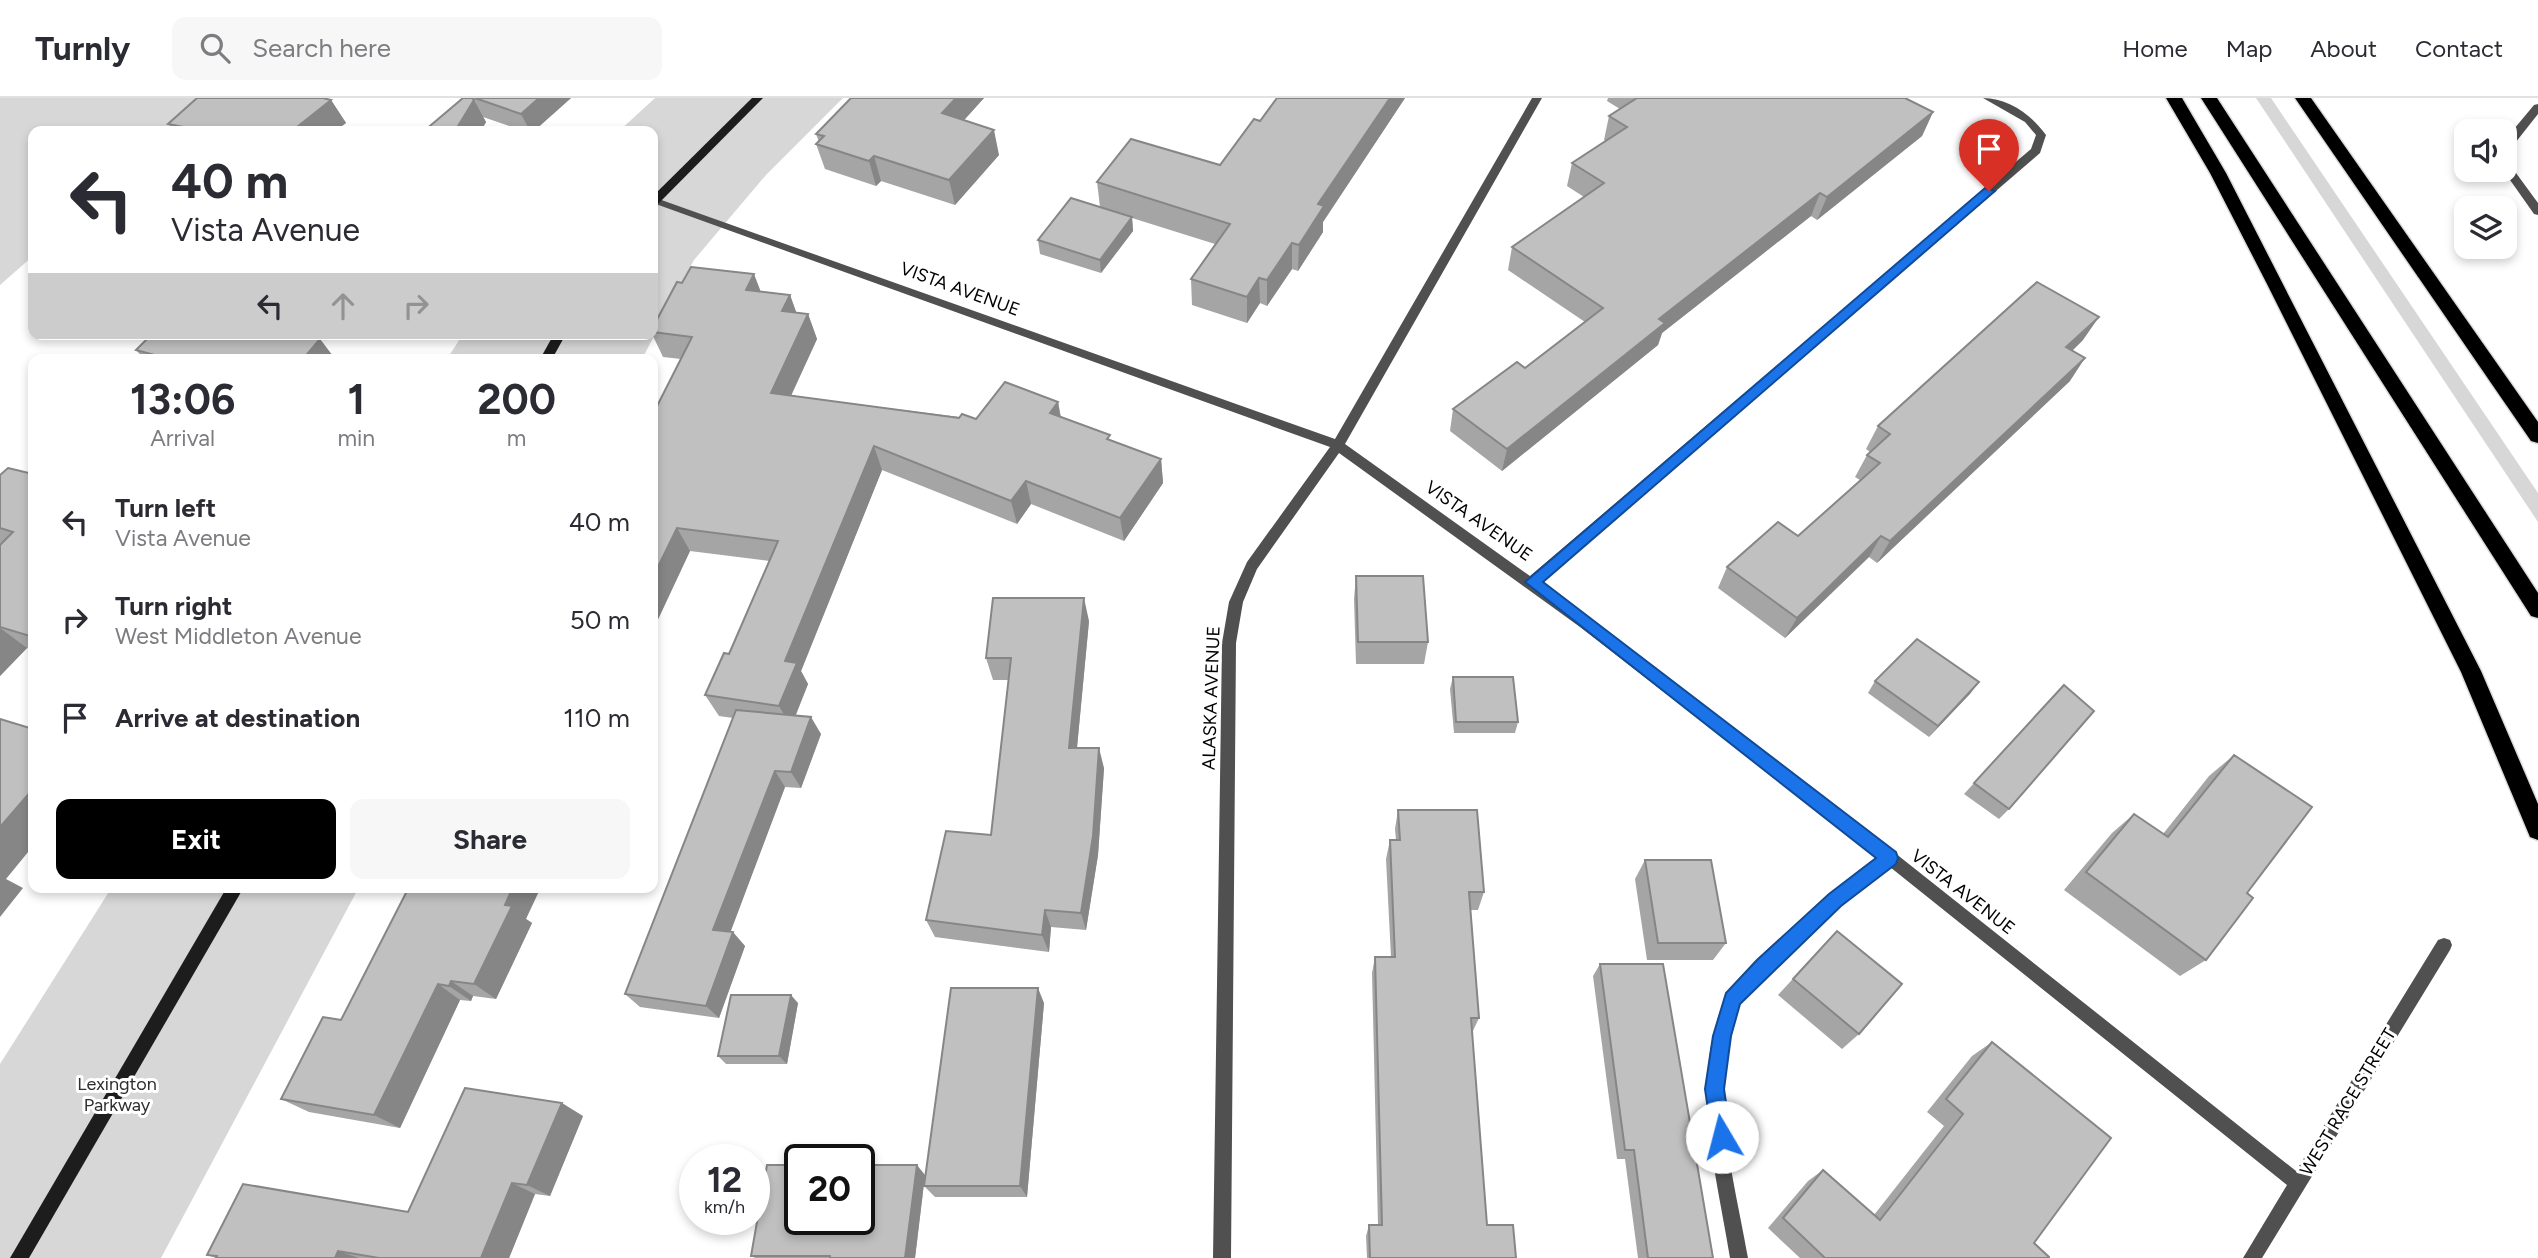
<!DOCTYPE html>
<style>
:root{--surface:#fff;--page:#f7f7f7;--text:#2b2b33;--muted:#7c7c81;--line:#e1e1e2;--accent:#000}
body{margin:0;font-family:Figtree,sans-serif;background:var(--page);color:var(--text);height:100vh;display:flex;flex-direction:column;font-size:26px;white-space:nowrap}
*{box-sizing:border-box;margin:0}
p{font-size:23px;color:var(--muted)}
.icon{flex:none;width:38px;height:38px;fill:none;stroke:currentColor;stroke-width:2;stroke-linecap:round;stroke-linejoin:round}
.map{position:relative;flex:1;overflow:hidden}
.panel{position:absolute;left:28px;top:256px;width:630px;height:539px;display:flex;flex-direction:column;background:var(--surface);border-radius:14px;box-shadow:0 4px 10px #0003}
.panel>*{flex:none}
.hud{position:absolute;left:28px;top:28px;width:630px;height:214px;border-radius:14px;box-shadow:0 4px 10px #0003;background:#fff;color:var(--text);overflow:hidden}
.tools{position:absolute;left:2454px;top:21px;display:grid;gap:14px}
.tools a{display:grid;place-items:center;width:63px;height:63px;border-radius:14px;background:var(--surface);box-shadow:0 4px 10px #0003;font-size:35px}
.speed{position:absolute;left:679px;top:1046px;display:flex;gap:14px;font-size:35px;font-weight:700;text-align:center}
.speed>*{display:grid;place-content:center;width:91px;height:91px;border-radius:50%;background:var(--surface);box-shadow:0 4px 10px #0003;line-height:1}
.speed small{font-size:18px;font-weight:400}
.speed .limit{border:4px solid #111;border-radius:10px;background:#fff;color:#111}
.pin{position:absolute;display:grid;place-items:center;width:60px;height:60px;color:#fff;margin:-72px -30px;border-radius:50% 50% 50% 0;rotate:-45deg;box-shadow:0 0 7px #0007}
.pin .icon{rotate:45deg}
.me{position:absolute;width:77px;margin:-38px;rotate:352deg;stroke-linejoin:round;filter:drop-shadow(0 0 5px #0008)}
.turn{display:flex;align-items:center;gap:24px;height:147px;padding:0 28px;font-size:32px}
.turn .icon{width:91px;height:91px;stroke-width:2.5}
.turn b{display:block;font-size:49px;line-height:60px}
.lanes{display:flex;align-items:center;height:66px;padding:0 28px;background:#0003;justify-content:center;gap:35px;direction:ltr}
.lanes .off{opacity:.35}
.eta{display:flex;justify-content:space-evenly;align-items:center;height:119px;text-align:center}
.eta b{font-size:42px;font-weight:700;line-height:49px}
.cta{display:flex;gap:14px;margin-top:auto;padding:14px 28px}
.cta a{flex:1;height:80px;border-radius:14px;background:var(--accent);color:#fff;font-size:28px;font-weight:700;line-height:80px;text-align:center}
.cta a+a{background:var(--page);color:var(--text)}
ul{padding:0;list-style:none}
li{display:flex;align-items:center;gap:21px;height:98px;padding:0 28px}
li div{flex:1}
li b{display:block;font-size:26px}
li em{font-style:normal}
header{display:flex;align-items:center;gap:42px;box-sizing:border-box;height:98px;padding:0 35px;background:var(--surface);border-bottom:2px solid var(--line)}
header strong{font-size:33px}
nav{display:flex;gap:38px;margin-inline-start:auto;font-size:24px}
.search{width:490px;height:63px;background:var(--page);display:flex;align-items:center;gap:18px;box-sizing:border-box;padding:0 24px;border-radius:14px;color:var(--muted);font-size:26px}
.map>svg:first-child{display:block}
.green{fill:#d7d7d7}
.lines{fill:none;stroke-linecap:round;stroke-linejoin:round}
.highway-casing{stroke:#dbdbdb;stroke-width:3}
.lane{fill:#505050;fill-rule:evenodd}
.street{fill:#505050;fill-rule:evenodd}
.secondary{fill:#1d1d1d;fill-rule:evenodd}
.highway{fill:#000;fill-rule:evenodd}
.wall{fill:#a5a5a5}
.shaded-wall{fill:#868686}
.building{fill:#c0c0c0;stroke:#868686;stroke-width:2}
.route{fill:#1a73e8;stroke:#114b97;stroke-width:2}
.labels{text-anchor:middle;stroke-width:6;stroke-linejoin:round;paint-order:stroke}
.street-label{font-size:18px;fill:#000;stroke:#fff}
.park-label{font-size:18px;fill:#2e2e2e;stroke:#fff}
</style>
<header>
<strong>Turnly</strong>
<div class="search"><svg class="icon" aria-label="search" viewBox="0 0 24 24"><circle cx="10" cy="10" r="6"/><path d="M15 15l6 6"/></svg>Search here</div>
<nav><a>Home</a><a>Map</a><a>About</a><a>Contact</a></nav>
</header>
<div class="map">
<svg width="2538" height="1160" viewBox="0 0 2538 1160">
<rect width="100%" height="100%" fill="#fff"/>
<g class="green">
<path d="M0 0H219L180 33H33V158L0 187Z"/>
<path d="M655 0H843L766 77 694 162 642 261H447L463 236H653V33H619Z"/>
<path d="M2256 0H2271L2538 395V424Z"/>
<path d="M112 789H359L161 1160H0V966Z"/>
</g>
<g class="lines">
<g class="highway-casing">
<g id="highway">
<path d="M2166 0H2182L2226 75 2481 573 2538 706V742L2530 739 2461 574 2267 186 2210 75Z"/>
<path d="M2201 0H2217L2538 495V520L2531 518Z"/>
<path d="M2295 0H2311L2538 324V345L2531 343Z"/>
</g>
</g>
<g class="lane">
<path d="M2538 6V16L2508 54 2504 55V43L2534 7Z"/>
<path d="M2504 63 2508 64 2538 105V117L2534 116 2503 72Z"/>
<path d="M1890 753 1895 755 1898 760 1895 765C1849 800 1803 837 1763 880 1755 889 1743 897 1738 908 1705 982 1735 1084 1748 1160H1730C1718 1083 1692 994 1719 917 1722 909 1724 900 1729 893 1746 869 1783 837 1805 818 1825 801 1868 761 1890 753Z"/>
</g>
<path class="street" d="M1532 0H1542L1345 346 1530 478 2031 51 2036 37 2025 24 1983 0C2008 0 2032 17 2046 37L2040 55 1540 485 1895 755 2296 1073 2438 842 2444 840 2450 842 2452 847 2450 852 2262 1160H2243L2287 1087 1885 765 1580 529 1339 355 1257 471 1243 504 1236 545 1231 1160H1213L1222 545 1229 504 1247 464 1330 349 653 105V99L1335 341Z"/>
<g class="secondary">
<path d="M752 0H763L657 107 653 108V98Z"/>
<path d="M554 236H566L552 261H540Z"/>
<path d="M227 789H244L29 1160H10Z"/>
</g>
<use href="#highway" class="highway"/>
</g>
<g class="wall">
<path d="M463 0H571L534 33H524L483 19 486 24 481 33H424Z"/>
<path d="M851 0H984L964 22 999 57 955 107 881 83 876 88 825 71 816 46 819 44 816 36Z"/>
<path d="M1277 0H1405L1323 124V134L1298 173 1292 171 1267 208 1260 205 1247 225 1192 207 1191 181 1215 146 1132 120 1133 133 1101 175 1040 156 1038 142 1100 109 1097 84 1220 67 1260 23Z"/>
<path d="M1608 0H1905L1933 14 1922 38 1817 122 1811 118 1662 235 1658 247 1502 373 1450 333 1453 311 1525 270 1585 224 1508 172 1512 149 1584 99 1567 88 1572 65 1606 43 1604 42 1609 18 1620 11 1607 3Z"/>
<path d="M331 2 346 25 335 33H174L168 26Z"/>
<path d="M761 194 790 197 796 214 808 216 817 241 791 298 976 321 1058 304 1061 319 1111 342 1161 361 1163 385 1124 443 1031 406 1017 426 882 372 801 573 808 586 796 617 821 636 801 690 785 689 730 834 745 848 719 920 640 909 625 896 733 620 719 618 705 597 729 556 770 463 690 453 653 532V316L681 261 663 259 652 236H653V229Z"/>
<path d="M152 236H312L315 240 320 241 335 261H144L136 252Z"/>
<path d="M2083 242 2072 253 2070 283 1877 465 1869 459 1785 540 1718 490 1727 469 1798 438 1860 382 1855 379 1867 357 1870 354 1866 351 1878 328Z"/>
<path d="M33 376V552L27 550 0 578V447L2 446 0 445V377Z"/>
<path d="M1356 478 1428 544 1424 566H1356L1354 501Z"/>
<path d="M1089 523 1077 650 1104 670 1098 757 1086 832 1051 829 1049 854 935 839 926 822 991 737 1009 582H993L986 560Z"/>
<path d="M1453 579 1518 624 1515 635H1454L1450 591Z"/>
<path d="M1875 583 1979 584 1929 639 1868 595Z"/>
<path d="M2064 587 2009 711 1999 721 1964 696Z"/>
<path d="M2234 657 2247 795 2206 862 2180 878 2064 792 2112 735 2134 716 2163 736 2209 678Z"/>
<path d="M1398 712 1484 794 1478 812H1470L1479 920 1472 935 1487 1127 1516 1160H1367L1366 1138 1369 1127H1378L1372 875 1375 859H1391L1386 761 1390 742H1396L1395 731Z"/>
<path d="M1645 762 1726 845 1713 862H1647L1635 781Z"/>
<path d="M526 821 532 825 496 901 473 898 471 903 460 902 400 1030 309 1014 281 1001 341 922Z"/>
<path d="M1837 833 1859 936 1842 951 1778 897Z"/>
<path d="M1600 866 1713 1160H1638L1625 1061H1617L1593 878Z"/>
<path d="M798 905 787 966H726L718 958Z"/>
<path d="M1044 905 1027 1099H935L924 1088Z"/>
<path d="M1992 944 2034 1145 2049 1160H1800L1768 1130 1808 1083 1823 1072 1874 1117 1944 1028 1927 1014 1972 958Z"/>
<path d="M583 1018 550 1098 535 1096 509 1160H216L207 1157 408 1114Z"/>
<path d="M925 1077 915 1160H755L751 1158Z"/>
</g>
<g class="shaded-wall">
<path d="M539 0H571L534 33H530L521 16Z"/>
<path d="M956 0H984L947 41 942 15Z"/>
<path d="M1390 0H1405L1323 124V134L1298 173 1299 147 1318 106Z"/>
<path d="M331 2 346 25 335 33H292Z"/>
<path d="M474 2 486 24 481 33H455Z"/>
<path d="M1933 14 1922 38 1817 122 1827 99Z"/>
<path d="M994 32 999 57 955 107 949 82Z"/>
<path d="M874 58 881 83 876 88 869 63Z"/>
<path d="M1820 95 1811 118 1662 235 1658 247 1502 373 1507 351 1659 221Z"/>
<path d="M1132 119 1133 133 1101 175 1100 162Z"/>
<path d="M1292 145V171L1267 208V182Z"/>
<path d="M754 176 764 202 746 192Z"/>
<path d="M1259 180 1260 205 1247 225V199Z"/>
<path d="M790 197 799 222 782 213Z"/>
<path d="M808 216 817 241 781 319 771 295Z"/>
<path d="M2099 219 2083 242 2051 273 2066 249Z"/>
<path d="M308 236H312L318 244 320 241 335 261H303L306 238Z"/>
<path d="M2085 260 2070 283 1877 465 1890 443Z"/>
<path d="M1058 304 1062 329 1050 315Z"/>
<path d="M874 348 882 372 801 573 808 586 791 628 779 608 785 563Z"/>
<path d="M1161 361 1163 385 1124 443 1120 420Z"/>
<path d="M1026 383 1031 406 1017 426 1011 403Z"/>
<path d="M677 430 690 453 653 532V479Z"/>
<path d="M1881 438 1869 459 1785 540 1797 520Z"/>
<path d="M1084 500 1089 523 1075 670 1069 650Z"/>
<path d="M0 530 27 550 0 578Z"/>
<path d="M1979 584 1970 596 1929 639 1938 628Z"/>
<path d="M811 619 821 636 801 690 791 674Z"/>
<path d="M1099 650 1104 670 1098 757 1086 832 1081 815Z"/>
<path d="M775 673 785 689 726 846 713 832Z"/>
<path d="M33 691V748L6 781 23 790 0 819V729Z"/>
<path d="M513 789H541L526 821 532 825 496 901 474 886 505 807Z"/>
<path d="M1045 812 1051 829 1049 854 1042 837Z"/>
<path d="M733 834 745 848 719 920 706 908Z"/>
<path d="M451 883 473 898 471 903 449 888Z"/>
<path d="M438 886 460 902 400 1030 374 1017Z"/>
<path d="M1038 890 1044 905 1027 1099 1020 1088Z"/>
<path d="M791 897 798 905 787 966 779 958Z"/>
<path d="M562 1005 583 1018 550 1098 527 1087Z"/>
<path d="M917 1067 925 1077 915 1160H905Z"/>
<path d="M512 1085 535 1096 509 1160H481Z"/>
<path d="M338 1153 359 1160H335Z"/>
</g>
<g class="building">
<path d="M197 0H323L331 2 292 33H204L168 26Z"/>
<path d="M463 0H472L474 2 455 33H424Z"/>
<path d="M475 0H539L521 16Z"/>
<path d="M851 0H956L942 15 994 32 949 82 874 58 869 63 816 46 824 38 816 36Z"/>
<path d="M1277 0H1390L1318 106 1324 108 1299 147 1292 145 1267 182 1259 180 1247 199 1191 181 1230 126 1097 84 1131 41 1220 67 1254 21 1260 23Z"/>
<path d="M1637 0H1905L1933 14 1827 99 1820 95 1659 221 1665 225 1507 351 1453 311 1517 264 1525 270 1603 210 1512 149 1604 85 1572 65 1627 29 1609 18Z"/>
<path d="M1071 100 1132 119 1100 162 1038 142Z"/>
<path d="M691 169 754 176 746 192 790 197 782 213 808 216 771 295 959 320 962 316 976 321 1005 284 1058 304 1050 315 1110 337 1107 341 1161 361 1120 420 1026 383 1011 403 874 348 785 563 797 565 779 608 705 597 724 555 729 556 778 443 677 430 653 479V316L692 239 653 234V229L677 184 682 185Z"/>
<path d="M2037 184 2099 219 2066 249 2085 260 1890 443 1881 438 1797 520 1727 469 1778 424 1798 438 1880 365 1867 357 1890 336 1878 328Z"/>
<path d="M152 236H308L306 238 320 241 303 261H169L136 252Z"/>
<path d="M8 370 33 376V539L0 529V447L13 434 0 430V377Z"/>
<path d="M1356 478H1423L1428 544H1358Z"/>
<path d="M993 500H1084L1069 650H1099L1093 738 1081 815 1045 812 1042 837 926 822 946 733 991 737 1011 560H986Z"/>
<path d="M1917 541 1979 584 1938 628 1875 583Z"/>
<path d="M1453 579H1513L1518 624H1456Z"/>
<path d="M2064 587 2094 613 2009 711 1974 685Z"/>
<path d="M736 612 811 619 791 674 775 673 713 832 733 834 706 908 625 896Z"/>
<path d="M0 621 33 631V691L0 729Z"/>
<path d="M2234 657 2312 709 2247 795 2253 800 2206 862 2086 774 2134 716 2168 739Z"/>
<path d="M1398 712H1477L1484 794H1469L1479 920H1471L1487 1127H1513L1516 1160H1370L1369 1127H1382L1375 859H1395L1390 742H1400Z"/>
<path d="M1645 762H1711L1726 845H1658Z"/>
<path d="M409 789H513L505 807 512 808 474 886 451 883 449 888 438 886 374 1017 281 1001 323 919 341 922Z"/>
<path d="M1837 833 1902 886 1859 936 1793 881Z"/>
<path d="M1600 866H1663L1713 1160H1648L1634 1052H1625Z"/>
<path d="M951 890H1038L1020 1088H924Z"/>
<path d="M731 897H791L779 958H718Z"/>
<path d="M1992 944 2111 1040 2034 1145 2049 1159V1160H1825L1783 1120 1823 1072 1880 1122 1963 1016 1946 1001Z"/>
<path d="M465 990 562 1005 527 1087 512 1085 481 1160H379L338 1153 335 1160H216L217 1158 207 1157 243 1086 408 1114Z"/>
<path d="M767 1067H800V1122H859V1067H917L905 1160H830V1158H751Z"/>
</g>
<path class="route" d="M1985 90 1995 93 1543 484 1896 754 1898 760 1896 766 1841 808 1740 906 1731 938 1724 991 1731 1039 1728 1046 1722 1049 1715 1046 1712 1039 1705 991 1713 938 1726 895 1757 862 1829 796 1876 760 1525 484Z"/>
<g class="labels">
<g class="street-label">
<text transform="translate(960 191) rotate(20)" y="6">VISTA AVENUE</text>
<text transform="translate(1479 423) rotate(35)" y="6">VISTA AVENUE</text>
<text transform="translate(1211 600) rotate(-88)" y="6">ALASKA AVENUE</text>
<text transform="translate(1963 794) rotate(38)" y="6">VISTA AVENUE</text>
<text transform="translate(2348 1004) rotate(-59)" y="6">WEST RACE STREET</text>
</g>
<g class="park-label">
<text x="117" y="992">Lexington<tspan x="117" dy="21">Parkway</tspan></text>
</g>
</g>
</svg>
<div class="tools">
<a><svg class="icon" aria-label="sound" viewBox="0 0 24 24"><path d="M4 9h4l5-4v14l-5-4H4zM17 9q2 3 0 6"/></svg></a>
<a><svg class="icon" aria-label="layers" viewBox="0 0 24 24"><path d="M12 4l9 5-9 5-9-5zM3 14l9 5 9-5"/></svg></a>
</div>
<div class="speed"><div>12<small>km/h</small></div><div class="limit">20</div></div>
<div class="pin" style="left:1989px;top:93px;background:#d93025"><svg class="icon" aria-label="arrive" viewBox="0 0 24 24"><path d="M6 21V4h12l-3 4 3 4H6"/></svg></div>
<svg class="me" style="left:1722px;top:1039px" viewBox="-20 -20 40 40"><circle r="19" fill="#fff"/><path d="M0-13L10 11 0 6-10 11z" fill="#1a73e8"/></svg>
<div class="hud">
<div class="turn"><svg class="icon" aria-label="left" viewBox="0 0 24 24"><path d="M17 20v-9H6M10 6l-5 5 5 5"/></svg><div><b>40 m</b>Vista Avenue</div></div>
<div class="lanes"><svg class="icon" aria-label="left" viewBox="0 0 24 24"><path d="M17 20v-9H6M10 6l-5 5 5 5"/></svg><svg class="icon off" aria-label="ahead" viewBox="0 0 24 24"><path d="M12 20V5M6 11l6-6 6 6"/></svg><svg class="icon off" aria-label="right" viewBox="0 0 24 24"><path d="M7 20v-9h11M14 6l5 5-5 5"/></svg></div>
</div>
<section class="panel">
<div class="eta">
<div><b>13:06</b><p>Arrival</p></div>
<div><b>1</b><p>min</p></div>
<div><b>200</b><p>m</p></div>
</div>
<ul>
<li><svg class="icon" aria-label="left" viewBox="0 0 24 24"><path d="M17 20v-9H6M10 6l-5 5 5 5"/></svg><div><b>Turn left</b><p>Vista Avenue</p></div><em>40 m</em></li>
<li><svg class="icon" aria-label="right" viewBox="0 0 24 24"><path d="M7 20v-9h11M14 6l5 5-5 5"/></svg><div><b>Turn right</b><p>West Middleton Avenue</p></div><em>50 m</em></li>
<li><svg class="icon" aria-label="arrive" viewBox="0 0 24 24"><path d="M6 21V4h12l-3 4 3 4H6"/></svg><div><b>Arrive at destination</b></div><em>110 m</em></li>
</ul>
<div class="cta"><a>Exit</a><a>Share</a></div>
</section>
</div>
